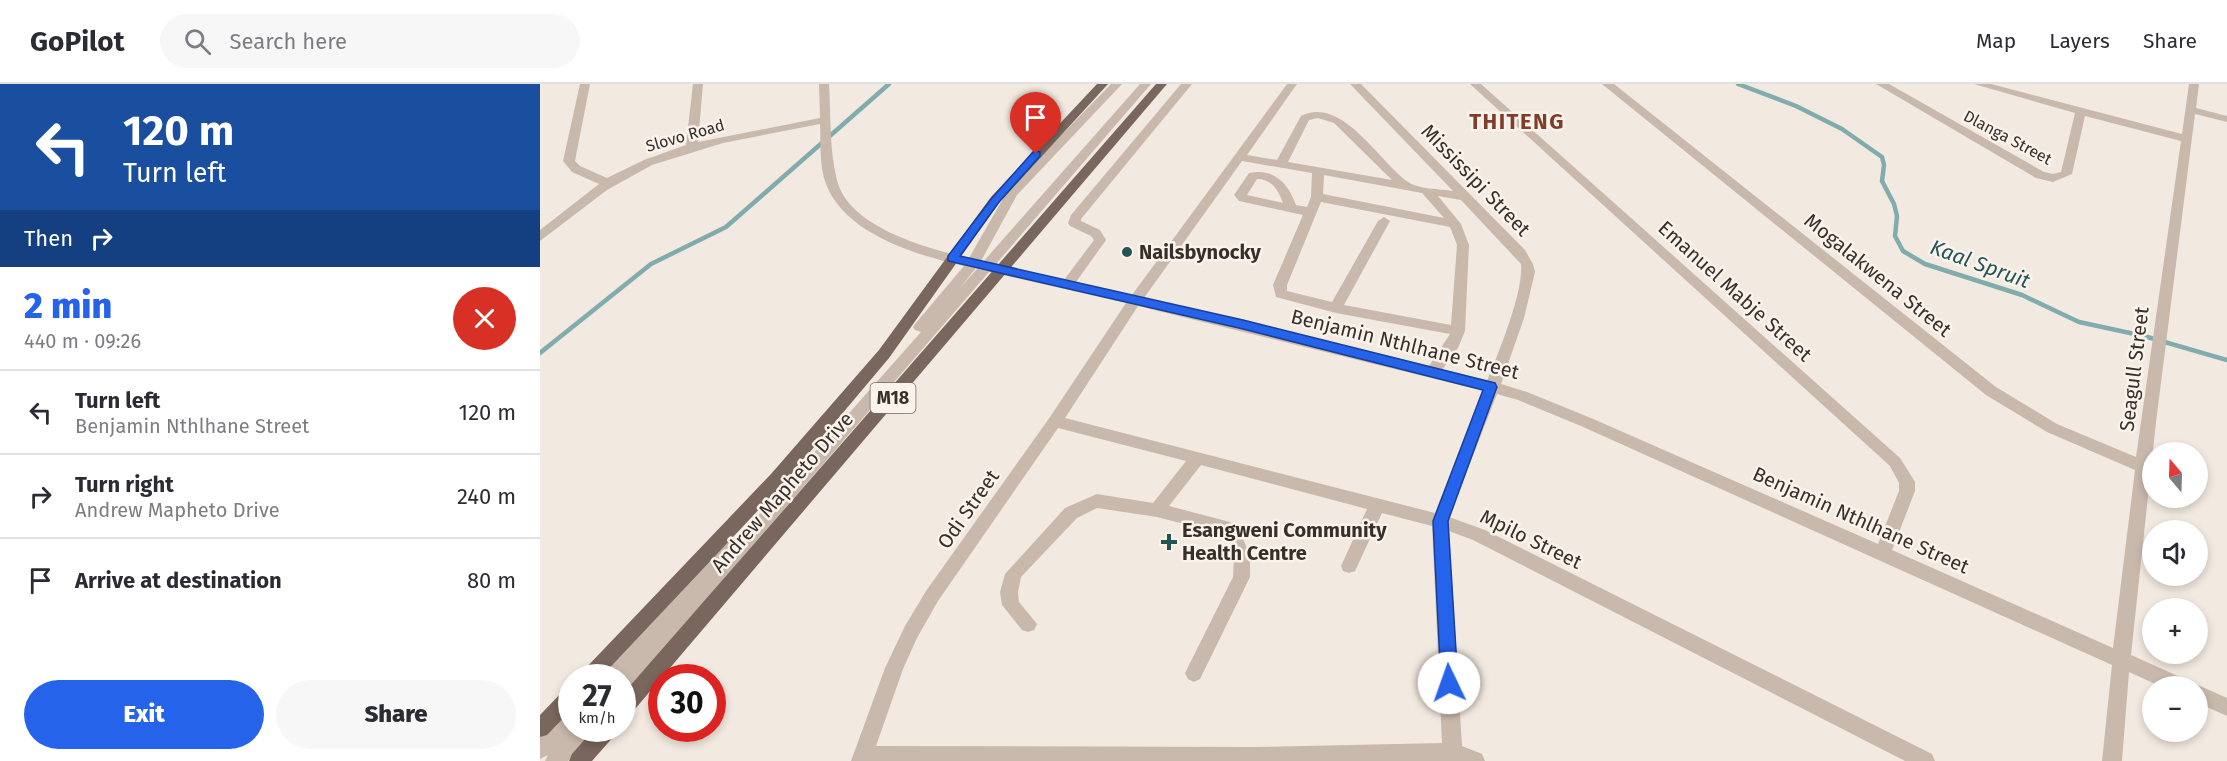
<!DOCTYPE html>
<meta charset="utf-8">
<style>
:root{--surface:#fff;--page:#f7f7f7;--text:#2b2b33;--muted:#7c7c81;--line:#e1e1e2;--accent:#2563eb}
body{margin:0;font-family:"Fira Sans",sans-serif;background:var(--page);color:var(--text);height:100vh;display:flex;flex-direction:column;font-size:22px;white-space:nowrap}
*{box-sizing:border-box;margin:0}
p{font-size:20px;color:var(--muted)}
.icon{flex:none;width:33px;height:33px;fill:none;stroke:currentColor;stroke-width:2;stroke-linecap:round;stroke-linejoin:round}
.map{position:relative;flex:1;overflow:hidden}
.sheet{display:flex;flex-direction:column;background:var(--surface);width:540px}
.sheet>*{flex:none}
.banner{background:#1a4fa0;color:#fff;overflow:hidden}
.needle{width:39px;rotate:341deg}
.controls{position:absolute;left:1602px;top:358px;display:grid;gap:12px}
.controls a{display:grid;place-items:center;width:66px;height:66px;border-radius:50%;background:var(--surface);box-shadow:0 3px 9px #0003;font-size:30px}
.speed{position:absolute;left:18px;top:580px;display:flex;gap:12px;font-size:30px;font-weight:700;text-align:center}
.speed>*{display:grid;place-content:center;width:78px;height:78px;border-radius:50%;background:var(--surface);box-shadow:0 3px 9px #0003;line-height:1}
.speed small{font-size:15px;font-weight:400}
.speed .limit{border:9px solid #d22;background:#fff;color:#111}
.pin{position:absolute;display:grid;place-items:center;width:51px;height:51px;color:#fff;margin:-62px -26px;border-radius:50% 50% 50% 0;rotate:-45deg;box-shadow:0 0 6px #0007}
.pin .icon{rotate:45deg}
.me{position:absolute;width:66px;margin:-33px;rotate:357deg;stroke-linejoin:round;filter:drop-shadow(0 0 4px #0008)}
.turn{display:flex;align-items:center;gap:21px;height:126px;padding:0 24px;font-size:27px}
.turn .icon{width:78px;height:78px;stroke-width:2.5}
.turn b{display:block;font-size:42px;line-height:51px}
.then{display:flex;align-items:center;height:57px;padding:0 24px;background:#0003;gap:12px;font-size:22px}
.round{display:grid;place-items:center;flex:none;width:63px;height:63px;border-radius:32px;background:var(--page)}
.overview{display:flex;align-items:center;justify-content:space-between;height:102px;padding:0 24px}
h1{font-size:36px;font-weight:800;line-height:45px;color:var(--accent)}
.cta{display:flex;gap:12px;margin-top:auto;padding:12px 24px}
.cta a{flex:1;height:69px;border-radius:36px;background:var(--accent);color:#fff;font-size:24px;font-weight:800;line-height:69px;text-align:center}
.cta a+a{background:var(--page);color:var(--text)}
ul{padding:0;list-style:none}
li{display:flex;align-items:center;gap:18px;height:84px;padding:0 24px;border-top:2px solid var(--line)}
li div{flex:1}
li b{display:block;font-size:22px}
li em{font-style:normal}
header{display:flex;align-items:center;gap:36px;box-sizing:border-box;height:84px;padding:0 30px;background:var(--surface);border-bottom:2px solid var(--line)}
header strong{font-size:28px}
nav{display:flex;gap:33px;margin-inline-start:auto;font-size:21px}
.search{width:420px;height:54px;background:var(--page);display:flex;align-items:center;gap:15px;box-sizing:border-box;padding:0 21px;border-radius:33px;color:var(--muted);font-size:22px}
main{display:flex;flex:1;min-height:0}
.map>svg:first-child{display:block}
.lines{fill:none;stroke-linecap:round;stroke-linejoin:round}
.stream{stroke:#81acad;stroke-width:4.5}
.minor{fill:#c9b9ac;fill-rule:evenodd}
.major{fill:#79665d;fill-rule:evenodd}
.route{fill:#2563eb;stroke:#184099;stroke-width:1.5}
.poi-dot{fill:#235557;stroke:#f9f3ec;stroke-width:2}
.labels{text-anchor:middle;stroke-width:5;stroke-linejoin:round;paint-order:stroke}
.far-street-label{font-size:16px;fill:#382f2b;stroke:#f9f3ec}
.shield{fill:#f9f3ec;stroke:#726a65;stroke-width:1.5}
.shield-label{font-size:18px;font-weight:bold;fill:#382f2b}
.street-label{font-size:20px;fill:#382f2b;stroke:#f9f3ec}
.poi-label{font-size:20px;font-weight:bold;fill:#382f2b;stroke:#f9f3ec;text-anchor:start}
.water-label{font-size:21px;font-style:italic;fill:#235557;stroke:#f9f3ec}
.far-district-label{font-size:22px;font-weight:bold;letter-spacing:1.5px;fill:#823c29;stroke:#f9f3ec}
</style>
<header>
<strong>GoPilot</strong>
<div class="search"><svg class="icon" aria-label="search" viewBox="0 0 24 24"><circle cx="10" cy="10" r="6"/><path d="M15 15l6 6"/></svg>Search here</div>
<nav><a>Map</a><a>Layers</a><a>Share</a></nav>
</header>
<main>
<section class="sheet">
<div class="banner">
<div class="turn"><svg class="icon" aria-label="left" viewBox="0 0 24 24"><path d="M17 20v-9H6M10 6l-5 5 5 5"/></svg><div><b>120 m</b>Turn left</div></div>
<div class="then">Then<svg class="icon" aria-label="right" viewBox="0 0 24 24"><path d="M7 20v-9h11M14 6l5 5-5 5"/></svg></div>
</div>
<div class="overview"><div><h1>2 min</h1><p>440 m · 09:26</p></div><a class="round" style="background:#d93025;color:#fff"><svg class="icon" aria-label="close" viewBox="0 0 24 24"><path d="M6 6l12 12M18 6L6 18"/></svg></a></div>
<ul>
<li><svg class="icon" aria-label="left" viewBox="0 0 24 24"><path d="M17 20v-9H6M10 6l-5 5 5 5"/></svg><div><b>Turn left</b><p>Benjamin Nthlhane Street</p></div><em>120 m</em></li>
<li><svg class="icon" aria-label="right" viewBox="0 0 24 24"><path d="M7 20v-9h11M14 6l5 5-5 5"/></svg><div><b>Turn right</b><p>Andrew Mapheto Drive</p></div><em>240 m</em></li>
<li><svg class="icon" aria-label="arrive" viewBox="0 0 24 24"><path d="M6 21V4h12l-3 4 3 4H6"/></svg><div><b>Arrive at destination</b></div><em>80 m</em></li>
</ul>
<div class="cta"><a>Exit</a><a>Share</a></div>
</section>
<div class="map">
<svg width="1687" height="677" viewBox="0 0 1687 677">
<rect width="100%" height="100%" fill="#f2e9e0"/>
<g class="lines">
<g class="stream">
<path d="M1198 0 1256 22 1302 45 1342 73 1344 81 1342 97 1354 120 1357 132 1355 152 1363 167 1385 180 1482 211 1539 238 1604 252 1687 276"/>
<path d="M0 269 111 180 186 143 349 0"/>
</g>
<g class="minor">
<path d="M40 0H50L35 77 40 82 67 94 104 76 146 61 153 0H163L158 58 280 34 279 0H289C291 31 289 65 297 96 308 143 388 165 429 174L468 106 571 0H582L477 111 441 177 443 178 600 0H611L456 180 524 196 554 156 551 152 530 142 528 139 531 131 641 0H652L541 135V137L560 146 566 156 536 198 592 211 747 0H757L707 71 737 76 761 32C802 11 839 78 868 98 878 105 900 105 913 107L810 0H821L985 166 993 180 995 188 984 234 961 300 987 308 1051 334 1338 460 1359 407V399L1350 382 930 0H941L1360 374 1375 398V407L1352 466 1573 564 1595 386 1507 348 1446 311 1062 0H1074L1456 303 1517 340 1596 373 1641 57 1545 32 1532 90 1513 98 1496 94 1336 0H1349L1504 88 1513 90 1521 88 1535 29 1434 0H1451L1642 50 1649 0H1659L1656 24 1687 32V38L1655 30 1616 338 1591 571 1649 597 1651 603H1622L1589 588 1582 677H1562L1572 581 1041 342 978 316 957 310 909 433 945 446 1392 670 1395 677H1365L933 456 909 447 922 662 942 670 945 677H311L345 584 365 542 386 507 510 333 586 219 449 188 89 605 82 608V594H58L61 588 181 459 187 457 193 460 381 248 375 246 373 243 375 240 424 182C376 171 305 150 286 100 279 82 281 59 280 40L183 59 112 81 67 106 0 157V146L59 100 32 88 23 77ZM778 34 794 39 852 96 748 78 769 36ZM702 77 772 89 771 113 767 123 756 121C748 99 734 84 709 89L694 111 699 117 763 131 733 201 736 213 796 229 910 250 889 282 604 214ZM784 91 882 109 904 134 783 110ZM717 95C732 95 738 106 743 119L707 111ZM898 112 921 116 981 180C984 207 958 270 947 297L902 286 918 264 925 247 929 161 921 140ZM781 118 910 143 917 161 911 241 804 221 850 137 844 133 838 137 792 218 747 207V201ZM436 184 437 185 419 205ZM598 222 944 307 895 429 525 334ZM518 344 646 377 613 419 557 410 525 424 465 490 460 508 462 521 482 546 488 548 494 546 497 540 479 518 478 508 481 493 537 434 557 424 617 433 679 449 689 459 694 471 693 493 645 589 648 595 654 598 660 595 710 493V471L701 450 690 438 629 422 661 381 827 425 801 482 803 487 809 489 815 487 842 429 892 442 902 659 715 663 336 662 363 585 377 554 398 517Z"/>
<path d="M1658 601 1687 614V632L1658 619V603H1653Z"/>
<path d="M32 623V645H52L50 652 28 677H5L8 671 0 675V651L25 626Z"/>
</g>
<g class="major">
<path d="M557 0H568L459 119 349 274 243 400 60 594H39L42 588 231 390 339 266 451 113Z"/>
<path d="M616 0H627L89 632 82 635V611Z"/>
<path d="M32 602V625L7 651 0 653V631L25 605Z"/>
<path d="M54 645H76L74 652 52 677H29L32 670Z"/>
</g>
</g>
<path class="route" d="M496 67 500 68V72L459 118 420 172 703 236 955 299 957 303 908 437 918 599 915 605 909 607 903 605 901 599 893 437 943 306 703 245 408 177V172L452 114 493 68Z"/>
<g class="poi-dot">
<circle cx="587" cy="168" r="6"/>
<path d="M626 449h6v6h6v6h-6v6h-6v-6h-6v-6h6z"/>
</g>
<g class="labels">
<g class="far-street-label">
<text transform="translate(145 51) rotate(-16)" y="6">Slovo Road</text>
<text transform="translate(1468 53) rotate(28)" y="6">Dlanga Street</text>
</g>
<rect class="shield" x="330.5" y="299" width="45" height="30" rx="4.5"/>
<g class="shield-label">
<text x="353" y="320">M18</text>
</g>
<g class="street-label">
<text transform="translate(936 96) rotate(46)" y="7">Mississipi Street</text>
<text transform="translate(1338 191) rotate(39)" y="7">Mogalakwena Street</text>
<text transform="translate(1195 207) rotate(42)" y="7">Emanuel Mabje Street</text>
<text transform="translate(865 260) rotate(14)" y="7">Benjamin Nthlhane Street</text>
<text transform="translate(1594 285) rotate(-83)" y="7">Seagull Street</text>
<text transform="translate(242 408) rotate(-49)" y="7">Andrew Mapheto Drive</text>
<text transform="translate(428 425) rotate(-55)" y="7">Odi Street</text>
<text transform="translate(1321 436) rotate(24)" y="7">Benjamin Nthlhane Street</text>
<text transform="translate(991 455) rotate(26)" y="7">Mpilo Street</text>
</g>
<g class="poi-label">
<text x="599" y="175">Nailsbynocky</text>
<text x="642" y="453">Esangweni Community<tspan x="642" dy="23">Health Centre</tspan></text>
</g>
<g class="water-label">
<text transform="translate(1440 180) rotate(20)" y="7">Kaal Spruit</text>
</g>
<g class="far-district-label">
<text x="977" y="45">THITENG</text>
</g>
</g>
</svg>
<div class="controls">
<a><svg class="needle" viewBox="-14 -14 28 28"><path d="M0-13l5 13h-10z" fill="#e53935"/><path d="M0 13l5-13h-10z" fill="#7c7c81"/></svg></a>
<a><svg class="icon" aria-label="sound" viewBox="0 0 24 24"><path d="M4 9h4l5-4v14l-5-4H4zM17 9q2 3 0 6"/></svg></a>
<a>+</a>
<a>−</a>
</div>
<div class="speed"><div>27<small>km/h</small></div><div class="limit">30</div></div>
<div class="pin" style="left:496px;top:70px;background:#d93025"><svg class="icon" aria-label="arrive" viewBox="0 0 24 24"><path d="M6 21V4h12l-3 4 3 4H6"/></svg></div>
<svg class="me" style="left:909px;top:599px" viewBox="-20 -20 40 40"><circle r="19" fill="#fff"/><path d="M0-13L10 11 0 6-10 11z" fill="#2563eb"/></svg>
</div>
</main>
